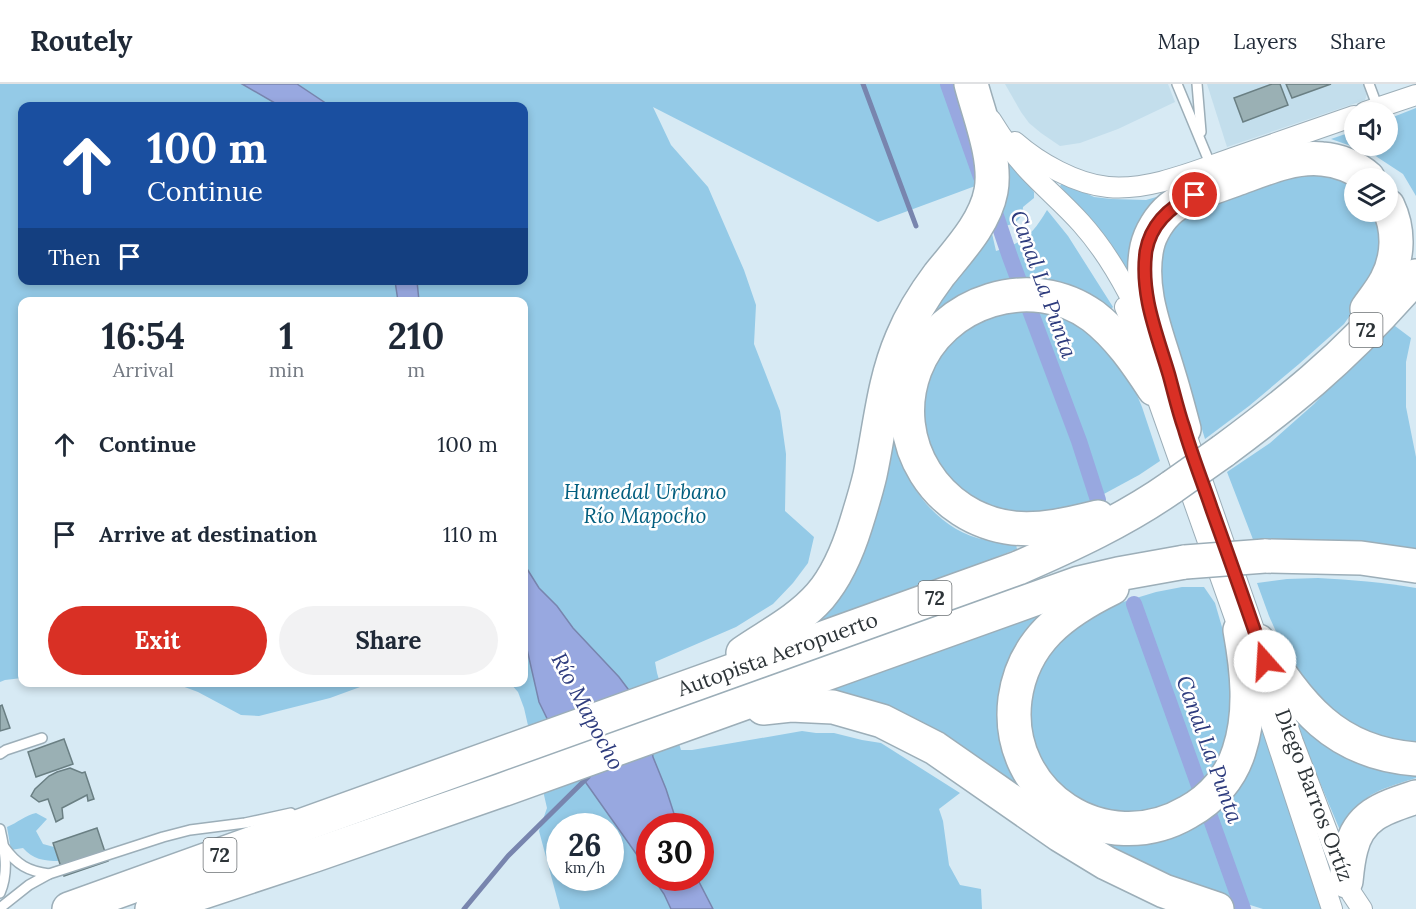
<!DOCTYPE html>
<meta charset="utf-8">
<style>
:root{--surface:#fff;--page:#f2f2f3;--text:#1f2937;--muted:#747a83;--line:#e0e1e3;--accent:#d93025}
body{margin:0;font-family:Lora,serif;background:var(--page);color:var(--text);height:100vh;display:flex;flex-direction:column;font-size:22px;white-space:nowrap}
*{box-sizing:border-box;margin:0}
p{font-size:20px;color:var(--muted)}
.icon{flex:none;width:33px;height:33px;fill:none;stroke:currentColor;stroke-width:2;stroke-linecap:round;stroke-linejoin:round}
.map{position:relative;flex:1;overflow:hidden}
.side{position:absolute;left:18px;top:213px;width:510px;height:390px;display:flex;flex-direction:column;background:var(--surface);border-radius:12px;box-shadow:0 3px 9px #0003}
.side>*{flex:none}
.banner{position:absolute;left:18px;top:18px;width:510px;height:183px;border-radius:12px;box-shadow:0 3px 9px #0003;background:#1a4fa0;color:#fff;overflow:hidden}
.fabs{position:absolute;left:1344px;top:18px;display:grid;gap:12px}
.fabs a{display:grid;place-items:center;width:54px;height:54px;border-radius:50%;background:var(--surface);box-shadow:0 3px 9px #0003;font-size:30px}
.speed{position:absolute;left:546px;top:729px;display:flex;gap:12px;font-size:30px;font-weight:700;text-align:center}
.speed>*{display:grid;place-content:center;width:78px;height:78px;border-radius:50%;background:var(--surface);box-shadow:0 3px 9px #0003;line-height:1}
.speed small{font-size:15px;font-weight:400}
.speed .limit{border:9px solid #d22;background:#fff;color:#111}
.pin{position:absolute;display:grid;place-items:center;width:51px;height:51px;color:#fff;margin:-26px;border:3px solid #fff;border-radius:50%;box-shadow:0 2px 6px #0007}
.me{position:absolute;width:66px;margin:-33px;rotate:341deg;stroke-linejoin:round;filter:drop-shadow(0 0 4px #0008)}
.turn{display:flex;align-items:center;gap:21px;height:126px;padding:0 30px;font-size:27px}
.turn .icon{width:78px;height:78px;stroke-width:2.5}
.turn b{display:block;font-size:42px;line-height:51px}
.then{display:flex;align-items:center;height:57px;padding:0 30px;background:#0003;gap:12px;font-size:22px}
.eta{display:flex;justify-content:space-evenly;align-items:center;height:102px;text-align:center}
.eta b{font-size:36px;font-weight:700;line-height:42px}
.cta{display:flex;gap:12px;margin-top:auto;padding:12px 30px}
.cta a{flex:1;height:69px;border-radius:36px;background:var(--accent);color:#fff;font-size:24px;font-weight:700;line-height:69px;text-align:center}
.cta a+a{background:var(--page);color:var(--text)}
ul{padding:0;list-style:none}
li{display:flex;align-items:center;gap:18px;height:90px;padding:0 30px}
li div{flex:1}
li b{display:block;font-size:22px}
li em{font-style:normal}
header{display:flex;align-items:center;gap:36px;box-sizing:border-box;height:84px;padding:0 30px;background:var(--surface);border-bottom:2px solid var(--line)}
header strong{font-size:28px}
nav{display:flex;gap:33px;margin-inline-start:auto;font-size:21px}
.map>svg:first-child{display:block}
.built{fill:#c3deec}
.green{fill:#94cae7;fill-rule:evenodd}
.water{fill:#98a8e0;stroke:#7885ae;stroke-width:1.5}
.lines{fill:none;stroke-linecap:round;stroke-linejoin:round}
.stream{stroke:#7885ae;stroke-width:5}
.canal{stroke:#98a8e0;stroke-width:16}
.building{fill:#9ab0b4;stroke:#6a7f83;stroke-width:1.5}
.lane-casing{stroke:#9caeb8;stroke-width:12}
.street-casing{stroke:#9caeb8;stroke-width:22}
.highway-casing{stroke:#9caeb8;stroke-width:36}
.lane{stroke:#fff;stroke-width:9}
.street{stroke:#fff;stroke-width:20}
.highway{stroke:#fff;stroke-width:33}
.highway-bridge-casing{stroke:#9caeb8;stroke-width:36;stroke-linecap:butt}
.highway-bridge{stroke:#fff;stroke-width:33}
.route-casing{stroke:#8d1f18;stroke-width:15}
.route{stroke:#d93025;stroke-width:10}
.labels{text-anchor:middle;stroke-width:5;stroke-linejoin:round;paint-order:stroke}
.shield{fill:#fff;stroke:#6c7174;stroke-width:1.5}
.shield-label{font-size:20px;font-weight:bold;fill:#2d3438}
.park-label{font-size:21px;font-style:italic;fill:#015d7e;stroke:#fff}
.street-label{font-size:21px;fill:#2d3438;stroke:#fff}
.water-label{font-size:22px;font-style:italic;fill:#2e3c7e;stroke:#fff}
</style>
<header>
<strong>Routely</strong>
<nav><a>Map</a><a>Layers</a><a>Share</a></nav>
</header>
<div class="map">
<svg width="1416" height="825" viewBox="0 0 1416 825">
<rect width="100%" height="100%" fill="#d7eaf4"/>
<g class="built">
<path d="M1005 0H1168L1175 18 1118 45 1080 59 1060 62 1041 49 1029 39 1021 28Z"/>
<path d="M1207 0H1364L1367 10 1365 16 1227 63Z"/>
</g>
<g class="green">
<path d="M0 0H941L978 101 878 138 653 23 671 61 708 103 744 186 756 221 754 260 780 327 786 370 785 427 814 453 808 479 793 499 773 520 736 543 655 578 657 589 681 666H692L802 647 816 649H834L862 656 881 659 960 709 939 725 943 737 949 781 960 801 981 805 982 825H560L539 747 547 724 524 624 518 608 510 599 524 598V218H22V594L5 596 0 598ZM22 22H524V196H22ZM560 742H610V794H560ZM650 742H700V794H650Z"/>
<path d="M1416 24V112L1403 90 1371 69 1331 55 1354 47V62H1388V35Z"/>
<path d="M998 60 1034 108V114L1023 123C1022 142 1007 141 991 145L996 167C1023 159 1033 150 1047 126L1068 152 1113 223 1109 227 1034 199 1031 192 1012 199 915 250 988 139 1001 135 997 116Z"/>
<path d="M1294 86 1354 95V128H1378L1380 179 1365 210 1344 240 1299 280 1249 322 1205 355 1158 202 1164 157 1185 130Z"/>
<path d="M1063 98 1094 113 1111 115 1146 116 1163 111 1129 188H1126L1079 124 1060 102Z"/>
<path d="M1038 219 1090 245 1129 292 1142 323 1160 377 1139 391 1078 424 1015 430 974 418 934 381 916 309 966 233Z"/>
<path d="M1391 239 1411 254 1406 278V323L1416 373V465L1344 458H1254L1227 388 1270 359 1314 320Z"/>
<path d="M892 337C894 349 896 362 900 373 912 411 945 449 986 456 995 458 1005 458 1014 458L1016 461 1017 465 923 502 811 540Z"/>
<path d="M1318 494C1351 496 1383 498 1416 504V661L1396 660 1338 635 1296 588 1283 563 1269 532 1257 499 1287 495Z"/>
<path d="M1182 503H1204L1215 519 1235 588 1224 684 1171 728 1094 731 1039 687 1025 616 1035 587 1056 559 1094 530 1123 518 1156 508Z"/>
<path d="M1042 529 1021 564 1036 722 943 653 916 636 886 621 859 613 832 611 835 600Z"/>
<path d="M174 599H371L330 614 259 632 241 631 198 608Z"/>
<path d="M1258 620 1328 825H1263L1183 800 1133 780 1094 751 1153 755 1183 749 1207 734Z"/>
<path d="M1296 628 1416 684V694C1395 701 1370 706 1355 725 1350 732 1346 743 1342 751L1294 637Z"/>
<path d="M36 729 47 735 36 747 43 760 54 763 59 777C43 777 33 775 23 764L11 766 7 743C17 739 26 731 36 729Z"/>
</g>
<g class="water">
<path d="M242 0H297L330 22H280Z"/>
<path d="M395 197H417L419 217H398Z"/>
<path d="M524 480 539 504 557 522 573 544 619 593 637 617 648 641 653 673 666 705 678 742H650L649 788 584 696 557 655 539 618 524 552Z"/>
<path d="M653 794H697L713 825H671L664 810Z"/>
</g>
<g class="lines">
<g class="stream">
<path d="M863 0 916 142"/>
<path d="M464 825 508 772 588 693"/>
</g>
<g class="canal">
<path d="M948 0 981 93"/>
<path d="M991 117 1010 173 1079 357 1098 416"/>
<path d="M1134 520 1243 825"/>
</g>
</g>
<g class="building">
<path d="M1272 0H1280L1288 21 1243 38 1234 14Z"/>
<path d="M1286 0H1331L1292 14Z"/>
<path d="M2 621 10 644 0 647V622Z"/>
<path d="M64 655 73 680 36 693 28 668Z"/>
<path d="M70 684 82 689 85 688 94 715 88 717 87 711 62 724 63 734 56 738 48 715 39 718 31 712 35 705 49 692 57 688Z"/>
<path d="M97 744 108 777 64 792 53 759Z"/>
</g>
<g class="lines">
<g class="lane-casing">
<g id="lane">
<path d="M1177 0 1211 82"/>
<path d="M1197 0 1201 48"/>
<path d="M1369 0 1378 24"/>
<path d="M0 670 6 666 42 654"/>
<path d="M0 745C5 767 9 788 0 809"/>
<path d="M4 763C17 781 28 787 49 790"/>
<path d="M0 824 29 801 49 790 163 753 190 746 245 739 291 729"/>
</g>
</g>
<g class="street-casing">
<g id="street">
<path d="M1365 28 1416 11"/>
<path d="M991 36C1002 54 1014 71 1029 87 1046 105 1065 121 1081 139 1107 168 1125 201 1142 236"/>
<path d="M1015 58C1039 79 1076 100 1108 103 1149 107 1195 87 1233 74 1273 60 1314 46 1354 32"/>
<path d="M1125 223 1138 252 1154 305 1242 554"/>
<path d="M1181 336 1258 557"/>
<path d="M1270 591 1293 658 1346 797 1352 810 1362 825"/>
<path d="M1256 594 1332 825"/>
</g>
</g>
<g class="highway-casing">
<g id="highway">
<path d="M1367 225C1373 216 1381 207 1386 197 1399 173 1399 145 1388 122"/>
<path d="M1184 345C1179 326 1174 307 1168 288 1156 247 1138 206 1147 163 1150 149 1160 133 1171 124 1189 110 1213 104 1234 96 1262 86 1292 72 1322 75 1338 76 1356 83 1368 94"/>
<path d="M1223 367C1254 344 1284 321 1313 296 1350 264 1384 229 1416 192"/>
<path d="M1098 433C1070 440 1041 447 1013 444 937 435 888 358 915 286 941 216 1032 188 1093 232 1118 251 1137 279 1154 305"/>
<path d="M1265 472 1361 474 1416 482"/>
<path d="M1112 504C1063 528 1023 557 1015 615 1003 711 1105 777 1188 728 1212 715 1231 693 1239 667 1252 628 1247 585 1240 546"/>
<path d="M1258 557C1300 621 1333 669 1416 675"/>
<path d="M743 569C769 551 798 537 820 512 838 491 848 466 856 440 861 424 866 408 870 391 880 345 883 298 902 254 911 232 924 211 939 191 959 166 985 139 991 107 997 75 979 31 971 0"/>
<path d="M763 624 791 621 833 623 882 637 935 664 1060 751 1106 779 1164 807 1217 825"/>
<path d="M1346 797C1347 787 1348 776 1351 765 1359 730 1386 723 1416 713"/>
<path id="s1" d="M69 825 1018 484C1071 461 1125 436 1172 403"/>
<path d="M152 825 315 771 502 706 1079 499 1118 490 1185 478"/>
</g>
</g>
<use href="#lane" class="lane"/>
<use href="#street" class="street"/>
<use href="#highway" class="highway"/>
<g class="highway-bridge-casing">
<g id="highway-bridge">
<path d="M1172 403 1223 367"/>
<path d="M1185 478 1265 472"/>
</g>
</g>
<use href="#highway-bridge" class="highway-bridge"/>
</g>
<g class="lines">
<g class="route-casing">
<path id="route" d="M1195 111C1171 122 1151 140 1146 167 1140 211 1157 250 1169 291 1174 309 1178 327 1184 344 1192 372 1203 399 1212 426 1230 476 1248 527 1265 577"/>
</g>
<use href="#route" class="route"/>
</g>
<g class="labels">
<g class="shield">
<rect x="1349.5" y="229" width="33" height="34" rx="4.5"/>
<rect x="918.5" y="497" width="33" height="34" rx="4.5"/>
<rect x="203.5" y="754" width="33" height="34" rx="4.5"/>
</g>
<g class="shield-label">
<text x="1366" y="253">72</text>
<text x="935" y="521">72</text>
<text x="220" y="778">72</text>
</g>
<g class="park-label">
<text x="645" y="415">Humedal Urbano<tspan x="645" dy="24">Río Mapocho</tspan></text>
</g>
<g class="street-label">
<text dy="7" stroke="none"><textPath href="#s1" startOffset="753">Autopista Aeropuerto</textPath></text>
<text transform="translate(1314 711) rotate(69)" y="7">Diego Barros Ortíz</text>
</g>
<g class="water-label">
<text transform="translate(1044 200) rotate(70)" y="8">Canal La Punta</text>
<text transform="translate(588 627) rotate(62)" y="8">Río Mapocho</text>
<text transform="translate(1210 665) rotate(70)" y="8">Canal La Punta</text>
</g>
</g>
</svg>
<div class="fabs">
<a><svg class="icon" aria-label="sound" viewBox="0 0 24 24"><path d="M4 9h4l5-4v14l-5-4H4zM17 9q2 3 0 6"/></svg></a>
<a><svg class="icon" aria-label="layers" viewBox="0 0 24 24"><path d="M12 4l9 5-9 5-9-5zM3 14l9 5 9-5"/></svg></a>
</div>
<div class="speed"><div>26<small>km/h</small></div><div class="limit">30</div></div>
<div class="pin" style="left:1195px;top:111px;background:#d93025"><svg class="icon" aria-label="arrive" viewBox="0 0 24 24"><path d="M6 21V4h12l-3 4 3 4H6"/></svg></div>
<svg class="me" style="left:1265px;top:577px" viewBox="-20 -20 40 40"><circle r="19" fill="#fff"/><path d="M0-13L10 11 0 6-10 11z" fill="#d93025"/></svg>
<div class="banner">
<div class="turn"><svg class="icon" aria-label="ahead" viewBox="0 0 24 24"><path d="M12 20V5M6 11l6-6 6 6"/></svg><div><b>100 m</b>Continue</div></div>
<div class="then">Then<svg class="icon" aria-label="arrive" viewBox="0 0 24 24"><path d="M6 21V4h12l-3 4 3 4H6"/></svg></div>
</div>
<section class="side">
<div class="eta">
<div><b>16:54</b><p>Arrival</p></div>
<div><b>1</b><p>min</p></div>
<div><b>210</b><p>m</p></div>
</div>
<ul>
<li><svg class="icon" aria-label="ahead" viewBox="0 0 24 24"><path d="M12 20V5M6 11l6-6 6 6"/></svg><div><b>Continue</b></div><em>100 m</em></li>
<li><svg class="icon" aria-label="arrive" viewBox="0 0 24 24"><path d="M6 21V4h12l-3 4 3 4H6"/></svg><div><b>Arrive at destination</b></div><em>110 m</em></li>
</ul>
<div class="cta"><a>Exit</a><a>Share</a></div>
</section>
</div>
